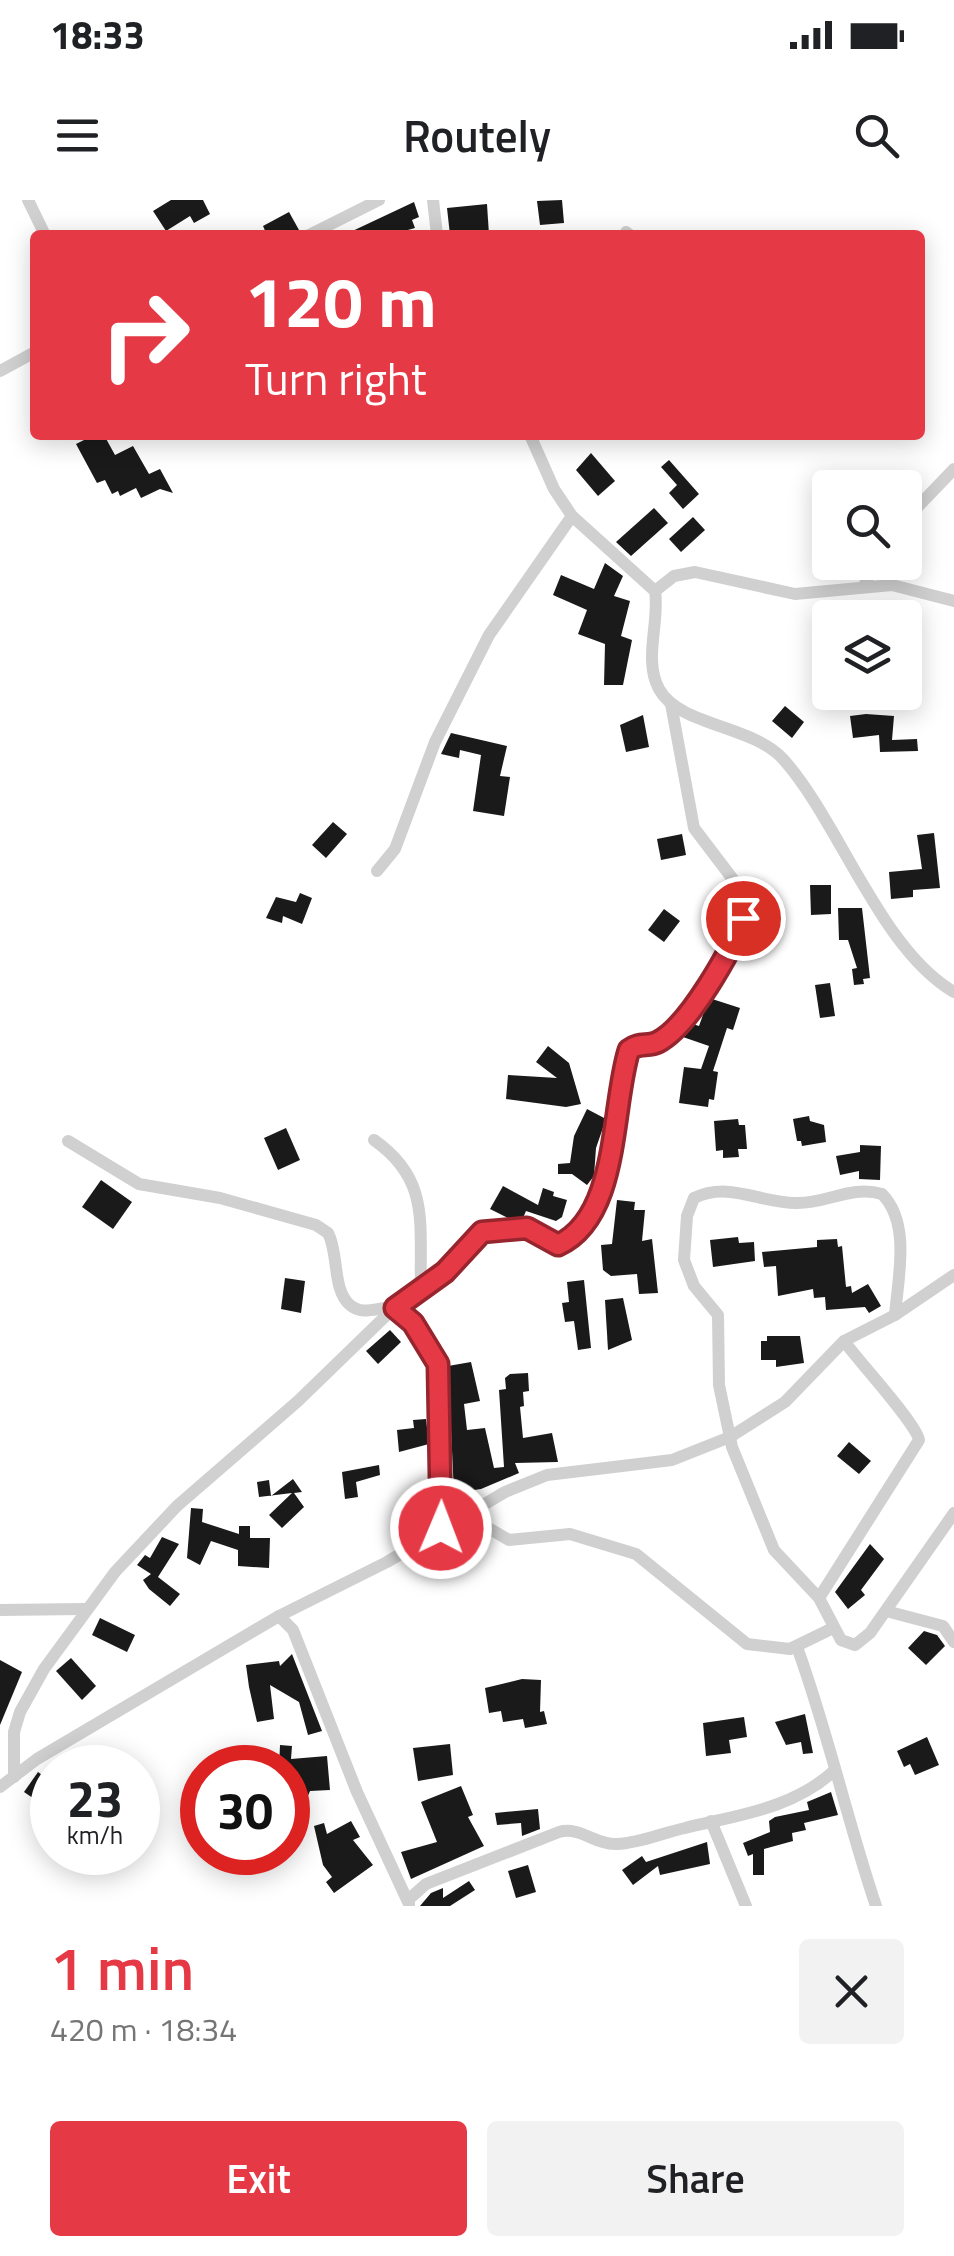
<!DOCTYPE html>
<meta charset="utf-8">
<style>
:root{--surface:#fff;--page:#f2f2f2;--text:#202124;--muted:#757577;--accent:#e63946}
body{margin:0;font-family:"Titillium Web",sans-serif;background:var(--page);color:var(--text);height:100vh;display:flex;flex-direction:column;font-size:38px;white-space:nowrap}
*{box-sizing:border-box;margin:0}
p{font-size:32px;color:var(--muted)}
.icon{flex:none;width:55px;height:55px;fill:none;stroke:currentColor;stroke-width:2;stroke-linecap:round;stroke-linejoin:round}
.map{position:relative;height:1706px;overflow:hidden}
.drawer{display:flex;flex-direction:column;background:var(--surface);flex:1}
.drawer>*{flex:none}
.banner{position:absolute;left:30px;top:30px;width:895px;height:210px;border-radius:10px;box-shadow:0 5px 25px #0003;background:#e63946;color:#fff;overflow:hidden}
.controls{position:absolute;left:812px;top:270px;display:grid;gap:20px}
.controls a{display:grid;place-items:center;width:110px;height:110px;border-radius:10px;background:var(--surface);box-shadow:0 5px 25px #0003;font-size:50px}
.speed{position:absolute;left:30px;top:1545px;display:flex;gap:20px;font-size:50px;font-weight:700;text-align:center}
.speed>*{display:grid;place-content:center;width:130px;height:130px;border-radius:50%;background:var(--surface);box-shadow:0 5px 25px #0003;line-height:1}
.speed small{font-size:25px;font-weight:400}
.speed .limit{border:15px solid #d22;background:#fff;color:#111}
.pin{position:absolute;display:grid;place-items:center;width:85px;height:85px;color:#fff;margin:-42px;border:5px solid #fff;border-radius:50%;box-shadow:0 2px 10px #0007}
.me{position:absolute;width:110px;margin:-55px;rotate:1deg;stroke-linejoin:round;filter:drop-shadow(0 0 8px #0008)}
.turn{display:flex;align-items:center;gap:35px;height:210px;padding:0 50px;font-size:45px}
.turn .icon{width:130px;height:130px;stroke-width:2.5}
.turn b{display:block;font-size:70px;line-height:85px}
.round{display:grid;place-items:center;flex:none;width:105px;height:105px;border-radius:10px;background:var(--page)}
.headline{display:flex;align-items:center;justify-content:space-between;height:170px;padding:0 50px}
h1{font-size:60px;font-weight:600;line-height:75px;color:var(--accent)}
.action{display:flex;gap:20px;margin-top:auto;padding:20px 50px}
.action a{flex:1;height:115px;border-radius:10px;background:var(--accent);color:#fff;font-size:40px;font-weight:600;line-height:115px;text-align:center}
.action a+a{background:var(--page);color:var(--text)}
.status{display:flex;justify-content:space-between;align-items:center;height:70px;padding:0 50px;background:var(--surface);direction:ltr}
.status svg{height:28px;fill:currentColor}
header{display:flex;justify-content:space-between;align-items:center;height:130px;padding:0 50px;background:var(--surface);font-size:45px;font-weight:600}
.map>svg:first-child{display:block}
.building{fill:#1a1a1a}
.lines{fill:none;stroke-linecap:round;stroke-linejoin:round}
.minor{stroke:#d0d0d0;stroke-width:12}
.route-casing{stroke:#96252e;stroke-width:25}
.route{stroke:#e63946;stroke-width:18}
</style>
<div class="status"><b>18:33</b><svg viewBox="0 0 49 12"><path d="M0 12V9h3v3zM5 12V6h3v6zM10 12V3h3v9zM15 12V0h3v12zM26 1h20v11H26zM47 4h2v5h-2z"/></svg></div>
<header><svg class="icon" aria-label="menu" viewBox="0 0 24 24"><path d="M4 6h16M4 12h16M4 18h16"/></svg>Routely<svg class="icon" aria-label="search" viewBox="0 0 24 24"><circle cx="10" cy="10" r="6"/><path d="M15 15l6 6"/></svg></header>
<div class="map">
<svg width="954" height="1706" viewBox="0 0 954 1706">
<rect width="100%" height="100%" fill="#fff"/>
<g class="building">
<path d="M171 0H203L210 14 194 23 190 16 166 31 153 11Z"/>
<path d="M562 0 564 23 540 25 537 1Z"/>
<path d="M414 2 419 17 412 20 415 28 390 35H344Z"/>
<path d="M487 4 489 35H450L447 8Z"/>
<path d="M289 12 299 30 289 35H267L263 26Z"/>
<path d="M94 235H104L115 255 133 246 149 274 160 269 173 293 160 289 141 298 136 288 120 296 118 291 112 294 105 280 97 283 76 244Z"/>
<path d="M591 253 615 281 598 296 576 270Z"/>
<path d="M669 260 699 294 683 309 669 293 677 285 661 267Z"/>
<path d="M654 308 668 323 631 356 616 342Z"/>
<path d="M693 317 705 330 681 352 669 339Z"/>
<path d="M605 363 623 376 614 396 630 401 621 436 632 440 623 485H604L605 444 578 434 587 410 553 395 561 375 594 389Z"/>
<path d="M785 506 804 522 792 538 772 521Z"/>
<path d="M866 514 894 516 892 540 917 539 918 551 880 552 879 535 853 538 850 516Z"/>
<path d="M643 515 649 547 626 552 620 525Z"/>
<path d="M451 533 507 546 500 576 510 577 504 616 473 611 481 555 460 550 459 558 441 554Z"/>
<path d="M333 622 347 634 326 658 312 645Z"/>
<path d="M934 633 940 688 913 690V697L891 699 889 672 922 669 917 635Z"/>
<path d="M682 634 686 655 661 660 657 639Z"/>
<path d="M810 685H831V714L811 715Z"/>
<path d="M300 693 312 698 302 724 283 716 282 723 266 718 276 697 296 702Z"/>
<path d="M838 708H862L870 778 863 779 864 784 854 785 852 769 857 768 848 740H839Z"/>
<path d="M664 709 680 721 664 742 648 730Z"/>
<path d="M830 783 835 816 820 818 815 785Z"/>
<path d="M709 798 740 808 733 830 727 828 713 871 718 872 714 900 709 899 708 907 679 903 684 867 701 869 709 846 680 836 690 823 699 826Z"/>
<path d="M548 846 569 863 581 904 566 907 506 899 508 875 557 878 536 862Z"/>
<path d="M587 909 606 919 596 948 594 976 587 985 572 974H558V964L570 963 574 936Z"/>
<path d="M809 916 810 921 824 925 826 942 802 946 801 941H797L793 919Z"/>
<path d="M738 919 739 925H745L747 949H738L739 957 723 958V950L716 951 714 921Z"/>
<path d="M286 928 300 960 278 970 264 938Z"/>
<path d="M860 945 881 946 880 980 859 979V971L840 975 836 956 860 952Z"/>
<path d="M101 980 132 1002 113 1029 82 1007Z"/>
<path d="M503 986 538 1005 543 988 554 992 553 996 567 1000 562 1017 556 1021 526 1011 523 1018 510 1019 490 1009Z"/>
<path d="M617 1000 635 1002 634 1010H645L642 1041 652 1039 658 1093 639 1094 637 1074 611 1076 603 1070 601 1045 612 1044Z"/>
<path d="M738 1037 739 1043 754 1042 755 1061 713 1067 710 1040Z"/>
<path d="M837 1039 838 1047 842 1046 846 1087 851 1086 852 1093 868 1084 881 1106 869 1113 865 1107 826 1110 825 1097 814 1098 813 1089 778 1096 776 1066 764 1067 762 1052 817 1047V1040Z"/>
<path d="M285 1078 305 1081 301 1113 281 1109Z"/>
<path d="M584 1080 591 1148 578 1150 574 1121 565 1122 562 1103 569 1102 567 1082Z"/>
<path d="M623 1098 632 1140 608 1150 605 1100Z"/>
<path d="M390 1130 401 1142 378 1164 366 1151Z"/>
<path d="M767 1136H800L804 1163 776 1167V1160H761V1141H767Z"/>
<path d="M471 1162 480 1201 464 1204 467 1230 485 1228 494 1268 504 1267 499 1190 506 1189 505 1178 510 1174 528 1173 529 1191 523 1192 524 1206 520 1207 523 1238 552 1233 558 1262 515 1263 519 1273 481 1289 454 1293 448 1166Z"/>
<path d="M426 1219 429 1244 399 1252 397 1230 414 1228 413 1220Z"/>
<path d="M849 1242 871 1261 859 1274 837 1256Z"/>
<path d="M379 1265 380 1275 356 1282 358 1297 345 1299 342 1272Z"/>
<path d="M293 1279 302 1292 294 1293 304 1307 282 1328 269 1315 292 1293 259 1297 257 1282 269 1280 271 1296Z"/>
<path d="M191 1308 203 1309 202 1322 239 1334V1326H250V1338H270L269 1368 238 1366V1350L211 1341 200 1365 187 1358Z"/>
<path d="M162 1337 179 1344 158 1377 180 1394 170 1406 149 1389 143 1380 151 1374 137 1365 145 1355 150 1358Z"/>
<path d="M870 1344 884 1359 861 1390 865 1395 848 1409 835 1392Z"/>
<path d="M100 1418 135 1435 127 1452 92 1435Z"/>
<path d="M924 1431 937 1435 945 1446 926 1465 908 1448Z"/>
<path d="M292 1454 322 1531 308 1535 299 1502 270 1485 274 1519 257 1522 249 1487 246 1465 279 1461 280 1466Z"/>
<path d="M71 1458 96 1486 82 1500 56 1471Z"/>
<path d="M0 1460 22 1472 0 1525Z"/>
<path d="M522 1479 541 1480 540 1512 544 1511 547 1524 525 1528 523 1519 503 1522 501 1511 489 1513 485 1488Z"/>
<path d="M805 1514 813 1553 803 1554 801 1542 786 1545 775 1522Z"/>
<path d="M744 1517 747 1537 729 1540 731 1553 706 1556 703 1523Z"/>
<path d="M927 1537 939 1565 915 1575 910 1564 904 1567 897 1551Z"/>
<path d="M450 1544 453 1575 418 1581 413 1548Z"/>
<path d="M280 1545 292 1546 291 1559 327 1556 330 1590 310 1591 298 1619 288 1614 299 1589H288V1568H279Z"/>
<path d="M38 1572 52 1582V1611L24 1592Z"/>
<path d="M461 1586 473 1615 468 1617 484 1646 411 1679 401 1652 437 1642 421 1602Z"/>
<path d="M831 1592 838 1615 804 1623 806 1630 792 1633 793 1641 764 1649V1675H753V1654L748 1656 743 1643 770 1632 769 1621 775 1617 809 1610 807 1602Z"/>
<path d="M538 1609 540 1629 522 1636 521 1623 497 1625 495 1613Z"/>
<path d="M351 1621 360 1637 353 1640 373 1665 334 1693 326 1682 332 1677 323 1665 314 1626 324 1623 327 1634Z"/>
<path d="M707 1642 710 1664 660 1675 658 1666 633 1685 622 1670 642 1656 646 1662Z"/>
<path d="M528 1665 536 1692 516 1698 508 1671Z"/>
<path d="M469 1681 475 1690 450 1706H420L431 1693 443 1688V1698Z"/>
</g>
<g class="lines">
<g class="minor">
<path d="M28 0 45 35"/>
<path d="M433 0 437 35"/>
<path d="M626 32 630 35"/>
<path d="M309 35 379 0"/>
<path d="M0 171 35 152"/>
<path d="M530 235 554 289 572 316 655 391C660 421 643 460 659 489 679 526 752 525 783 559 839 621 880 749 954 792"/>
<path d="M905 320 954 269"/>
<path d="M864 386 876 362"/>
<path d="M655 391 674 376 695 372 795 394 892 385 954 401"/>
<path d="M377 671 395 649 435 542 489 435 572 316"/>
<path d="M374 940C431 980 419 1024 421 1088"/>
<path d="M68 941 139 984 220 998 316 1025 328 1033C339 1053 332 1090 350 1105 366 1119 386 1101 401 1111 414 1119 433 1145 437 1160 446 1197 447 1290 441 1328"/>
<path d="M895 1115C898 1078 911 1023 882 994 851 985 826 1004 796 1003 760 1003 729 981 694 998L687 1016 684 1060 694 1086 718 1115 719 1185 732 1247 774 1350 819 1398 841 1440 855 1445 870 1433 954 1313"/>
<path d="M466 1315 509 1340 570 1334 636 1354 747 1444 790 1449 833 1428"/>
<path d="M819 1398 919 1240C916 1223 860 1163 844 1141"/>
<path d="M0 1410 85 1409"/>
<path d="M886 1411 943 1426 954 1442"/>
<path d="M279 1416 293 1430 357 1592 409 1704"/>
<path d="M797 1447C828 1532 847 1620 876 1706"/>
<path d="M14 1577V1532L20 1512 44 1469 115 1372 177 1306 298 1201 395 1107 445 1072 481 1032 527 1028 558 1045C620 1018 611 906 629 851L661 841 675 826 718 769 743 718 735 682 694 628 671 504"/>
<path d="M0 1587 37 1559 279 1416 387 1362 505 1292 547 1275 672 1260 730 1237 785 1202 844 1141 895 1115 954 1075"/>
<path d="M711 1621 746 1706"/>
<path d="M408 1700 426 1684 559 1632C580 1626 595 1645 617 1644 640 1643 662 1633 685 1628 738 1615 792 1609 834 1571"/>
</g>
</g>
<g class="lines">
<g class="route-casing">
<path id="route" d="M441 1328 438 1164 413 1123 395 1108 445 1072 482 1032 527 1028 558 1045C620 1017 611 906 629 850 639 842 648 847 658 842 689 826 732 750 743 718"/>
</g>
<use href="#route" class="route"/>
</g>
</svg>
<div class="controls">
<a><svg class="icon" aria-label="search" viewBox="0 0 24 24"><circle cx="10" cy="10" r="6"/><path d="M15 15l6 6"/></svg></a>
<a><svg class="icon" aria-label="layers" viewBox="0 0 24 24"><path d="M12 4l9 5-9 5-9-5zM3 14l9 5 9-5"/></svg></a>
</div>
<div class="speed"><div>23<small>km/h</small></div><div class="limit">30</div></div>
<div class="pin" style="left:743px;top:718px;background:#d93025"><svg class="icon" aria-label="arrive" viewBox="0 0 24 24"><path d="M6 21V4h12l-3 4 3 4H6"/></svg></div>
<svg class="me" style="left:441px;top:1328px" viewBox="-20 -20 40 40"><circle r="17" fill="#e63946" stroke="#fff" stroke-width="3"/><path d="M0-11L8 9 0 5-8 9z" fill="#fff"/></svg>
<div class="banner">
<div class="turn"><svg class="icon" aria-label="right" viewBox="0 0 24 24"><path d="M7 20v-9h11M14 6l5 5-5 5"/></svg><div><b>120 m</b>Turn right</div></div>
</div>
</div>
<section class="drawer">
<div class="headline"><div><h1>1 min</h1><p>420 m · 18:34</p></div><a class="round"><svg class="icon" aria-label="close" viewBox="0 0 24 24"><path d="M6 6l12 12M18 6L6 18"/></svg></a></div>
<div class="action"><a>Exit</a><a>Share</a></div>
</section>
